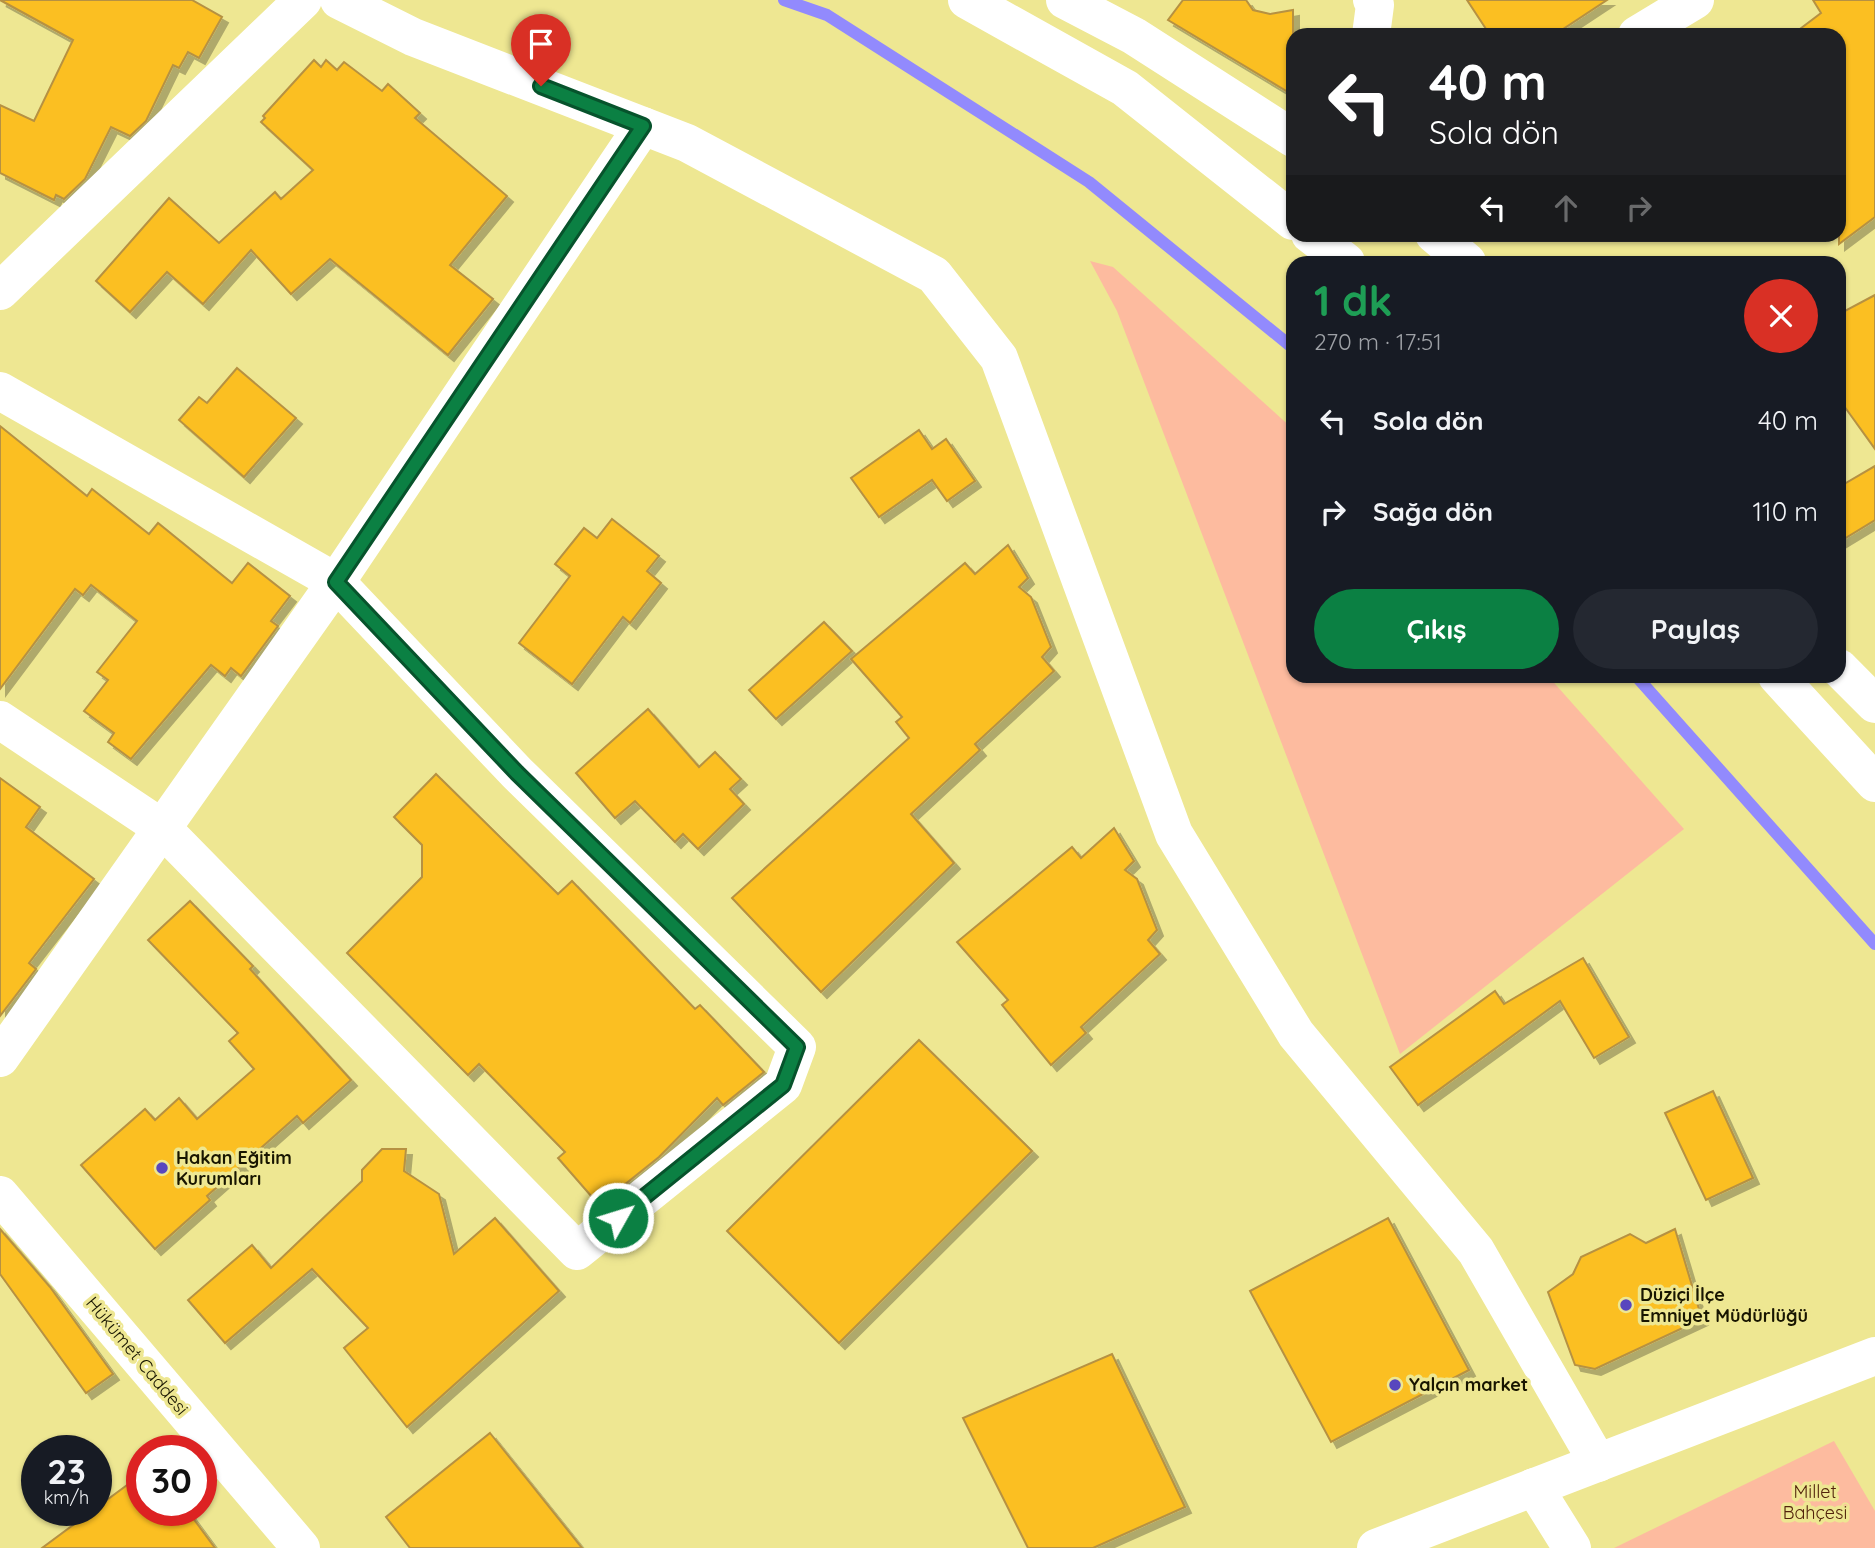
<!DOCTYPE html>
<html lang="tr">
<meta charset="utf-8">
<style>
:root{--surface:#171b24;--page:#242831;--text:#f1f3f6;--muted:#9ea1a6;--accent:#0b8043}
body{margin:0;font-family:Quicksand,sans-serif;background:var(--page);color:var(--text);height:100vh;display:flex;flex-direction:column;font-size:26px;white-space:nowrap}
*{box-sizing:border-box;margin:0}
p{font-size:23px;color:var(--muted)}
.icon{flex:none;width:38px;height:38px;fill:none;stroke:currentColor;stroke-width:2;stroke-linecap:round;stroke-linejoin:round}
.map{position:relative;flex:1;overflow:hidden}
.drawer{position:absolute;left:1286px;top:256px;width:560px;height:427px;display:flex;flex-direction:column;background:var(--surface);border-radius:21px;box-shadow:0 2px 5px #0004}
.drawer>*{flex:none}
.hud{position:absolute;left:1286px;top:28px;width:560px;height:214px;border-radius:21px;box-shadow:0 2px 5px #0004;background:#202124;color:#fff;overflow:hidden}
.speed{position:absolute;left:21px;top:1435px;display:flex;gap:14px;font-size:35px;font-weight:700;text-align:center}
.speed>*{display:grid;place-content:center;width:91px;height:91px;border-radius:50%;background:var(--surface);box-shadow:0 2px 5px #0004;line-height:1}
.speed small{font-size:18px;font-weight:400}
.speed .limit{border:10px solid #d22;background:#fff;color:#111}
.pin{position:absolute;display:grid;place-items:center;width:60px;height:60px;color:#fff;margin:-72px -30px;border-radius:50% 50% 50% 0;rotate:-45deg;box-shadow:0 0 7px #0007}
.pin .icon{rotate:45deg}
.me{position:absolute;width:77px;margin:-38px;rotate:51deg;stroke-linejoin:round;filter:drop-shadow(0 0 5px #0008)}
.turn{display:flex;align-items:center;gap:24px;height:147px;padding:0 28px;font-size:32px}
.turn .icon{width:91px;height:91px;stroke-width:2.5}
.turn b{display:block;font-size:49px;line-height:60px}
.lanes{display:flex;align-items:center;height:66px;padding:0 28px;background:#0003;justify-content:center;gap:35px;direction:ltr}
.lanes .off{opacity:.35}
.round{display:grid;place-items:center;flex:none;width:74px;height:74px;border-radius:37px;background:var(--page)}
.overview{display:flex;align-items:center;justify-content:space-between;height:119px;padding:0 28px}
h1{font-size:42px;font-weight:700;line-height:52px;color:#1e9e55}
.primary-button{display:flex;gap:14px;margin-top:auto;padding:14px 28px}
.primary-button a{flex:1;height:80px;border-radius:42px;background:var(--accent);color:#fff;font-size:28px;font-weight:700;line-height:80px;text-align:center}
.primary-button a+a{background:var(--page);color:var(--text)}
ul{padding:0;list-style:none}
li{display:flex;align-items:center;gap:21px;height:91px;padding:0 28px}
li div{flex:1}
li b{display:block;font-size:26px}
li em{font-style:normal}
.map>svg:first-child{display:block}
.green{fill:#fdbb9f}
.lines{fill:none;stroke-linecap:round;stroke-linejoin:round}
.stream{stroke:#928afd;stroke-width:12}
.building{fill:#fbbf20;stroke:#b69142;stroke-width:2;filter:url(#shadow)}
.minor{stroke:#fff;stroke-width:38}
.tertiary{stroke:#fff;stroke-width:38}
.secondary{stroke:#fff;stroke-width:38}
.route-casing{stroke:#07532c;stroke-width:18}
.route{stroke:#0b8043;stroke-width:12}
.poi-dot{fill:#5846be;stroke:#eee792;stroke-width:2.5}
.labels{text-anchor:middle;stroke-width:7;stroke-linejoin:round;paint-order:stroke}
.poi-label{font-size:18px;font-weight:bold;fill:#181500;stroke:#eee792;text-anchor:start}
.street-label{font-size:18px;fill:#181500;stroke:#eee792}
.park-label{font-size:18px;fill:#52230c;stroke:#eee792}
</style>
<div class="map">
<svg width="1875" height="1548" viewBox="0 0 1875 1548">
<defs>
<filter id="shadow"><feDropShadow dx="6" dy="6" stdDeviation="0" flood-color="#0004"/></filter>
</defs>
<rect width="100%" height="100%" fill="#eee792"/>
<g class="green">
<path d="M1090 261 1113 267 1293 429V676H1548L1684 829 1400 1054 1117 311Z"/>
<path d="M1834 1441 1875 1511V1548H1614Z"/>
</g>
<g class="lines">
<g class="stream">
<path d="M784 0 827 15 1089 182 1293 348"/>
<path d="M1636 676 1875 944"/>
</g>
</g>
<g class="building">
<path d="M0 0H192L222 17 199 58 188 52 179 68 173 65 146 121 130 136 111 127 85 179 64 199 56 195 54 200 0 173V105L34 121 73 40Z"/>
<path d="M1183 0H1246L1253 10 1270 14 1293 10V95L1168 20Z"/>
<path d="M1467 0H1607L1554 35H1490Z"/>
<path d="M1813 0H1875V217L1839 244V35H1792L1821 13Z"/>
<path d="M314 60 321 67 326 60 337 70 344 62 382 91 388 84 420 113 415 118 507 196 450 265 493 299 448 355 330 259 291 294 251 250 203 304 167 272 130 312 96 281 169 198 219 243 275 192 281 199 313 170 261 122 265 118 263 116Z"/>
<path d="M1875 295V449L1839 399V314Z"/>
<path d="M237 368 296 418 244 477 179 420 199 397 207 403Z"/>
<path d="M0 426 87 496 92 489 149 534 158 523 232 583 248 563 290 596 271 621 278 626 241 676 231 668 225 676 211 665 131 759 108 742 114 733 84 711 108 680 97 672 137 621 91 585 83 595 75 589 0 689Z"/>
<path d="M919 430 932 449 946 439 975 481 947 501 932 480 879 517 851 478Z"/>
<path d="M1875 466V520L1839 542V487Z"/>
<path d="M612 519 659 556 647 571 661 583 630 623 623 617 572 684 519 643 570 576 555 564 584 528 597 538Z"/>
<path d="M1008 545 1028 578 1019 587 1031 597 1051 647 1042 657 1054 671 975 744 980 750 911 814 954 863 821 992 732 898 909 738 896 722 902 717 851 659 965 563 975 574Z"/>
<path d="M824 622 852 651 776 719 749 690Z"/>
<path d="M648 709 699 767 715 752 741 779 730 789 744 804 698 849 683 834 675 842 635 801 615 818 576 773Z"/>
<path d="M436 774 558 894 572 881 695 1009 700 1005 764 1072 723 1105 717 1098 659 1157 599 1205 558 1158 565 1152 479 1064 468 1075 347 953 422 877V845L394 817Z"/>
<path d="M0 778 40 807 26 827 94 879 29 963 36 969 0 1016Z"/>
<path d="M1114 828 1134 861 1125 870 1137 879 1157 930 1148 940 1160 954 1081 1027 1086 1033 1051 1065 1002 1005 1008 1000 957 942 1072 847 1081 858Z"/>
<path d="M190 901 253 966 250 969 351 1080 303 1123 297 1116 207 1196 210 1200 155 1249 81 1165 145 1109 155 1120 179 1098 197 1119 254 1069 229 1041 238 1033 148 940Z"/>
<path d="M1583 958 1629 1037 1594 1058 1560 1001 1418 1105 1390 1067 1495 991 1504 1004Z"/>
<path d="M919 1040 1032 1151 839 1343 727 1231Z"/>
<path d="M1713 1091 1753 1178 1706 1200 1665 1113Z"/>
<path d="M382 1149H406L404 1171 439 1194 454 1254 495 1218 559 1291 407 1427 344 1348 368 1328 312 1269 225 1343 188 1300 252 1245 271 1268 362 1181V1170Z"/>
<path d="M1388 1218 1469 1370 1331 1442 1250 1291Z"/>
<path d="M0 1229 50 1287 113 1374 86 1393 0 1274Z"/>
<path d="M1675 1229 1702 1319 1595 1369 1575 1365 1548 1292 1573 1274 1581 1257 1630 1234 1646 1243Z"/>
<path d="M1112 1354 1185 1507 1093 1548H1028L963 1418Z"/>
<path d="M490 1433 582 1548H410L386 1517Z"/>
<path d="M142 1474V1510H187L215 1548H42Z"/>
</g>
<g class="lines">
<g class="minor">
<path d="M339 0 413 37 687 143 934 275 999 358 1174 834 1296 1034 1476 1251 1598 1463"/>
<path d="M1371 35 1375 5 1372 0"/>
<path d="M1637 35 1695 0"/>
<path d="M0 291 303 0"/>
<path d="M0 391 336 582 517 773 797 1047 783 1085 577 1251 162 828 0 720"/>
<path d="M0 1058 336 582 643 126"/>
<path d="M1534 1487 1572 1548"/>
</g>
<g class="tertiary">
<path d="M967 0 1125 88 1293 221"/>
<path d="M1065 0 1134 36 1293 138"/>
<path d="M1310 234 1346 262"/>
<path d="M1434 234 1467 262"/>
<path d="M1839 668 1875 704"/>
<path d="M1777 676 1875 783"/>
<path d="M0 1195 301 1548"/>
</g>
<path class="secondary" d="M1376 1548 1875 1356"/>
</g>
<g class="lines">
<g class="route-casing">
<path id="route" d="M541 86 643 126 336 582 517 773 797 1047 783 1085 618 1218"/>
</g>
<use href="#route" class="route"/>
</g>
<g class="poi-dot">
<circle cx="162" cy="1168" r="7"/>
<circle cx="1626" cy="1305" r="7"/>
<circle cx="1395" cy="1385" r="7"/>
</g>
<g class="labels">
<g class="poi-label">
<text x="176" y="1164">Hakan Eğitim<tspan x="176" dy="21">Kurumları</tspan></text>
<text x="1640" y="1301">Düziçi İlçe<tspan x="1640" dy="21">Emniyet Müdürlüğü</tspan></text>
<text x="1409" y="1391">Yalçın market</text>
</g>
<g class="street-label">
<text transform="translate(137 1356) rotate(50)" y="6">Hükümet Caddesi</text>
</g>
<g class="park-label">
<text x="1815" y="1498">Millet<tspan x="1815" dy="21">Bahçesi</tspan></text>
</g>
</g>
</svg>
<div class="speed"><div>23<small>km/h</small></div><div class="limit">30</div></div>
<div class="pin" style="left:541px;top:86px;background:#d93025"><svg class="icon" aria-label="arrive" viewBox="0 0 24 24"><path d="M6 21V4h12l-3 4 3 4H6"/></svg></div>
<svg class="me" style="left:618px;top:1218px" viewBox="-20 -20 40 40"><circle r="17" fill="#0b8043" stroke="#fff" stroke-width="3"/><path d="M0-11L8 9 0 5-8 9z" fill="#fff"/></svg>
<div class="hud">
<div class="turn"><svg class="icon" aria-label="left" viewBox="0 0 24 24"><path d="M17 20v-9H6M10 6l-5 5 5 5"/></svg><div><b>40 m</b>Sola dön</div></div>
<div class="lanes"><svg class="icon" aria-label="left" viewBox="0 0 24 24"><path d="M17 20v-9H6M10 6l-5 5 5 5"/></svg><svg class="icon off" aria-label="ahead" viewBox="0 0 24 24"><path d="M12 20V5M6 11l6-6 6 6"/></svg><svg class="icon off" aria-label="right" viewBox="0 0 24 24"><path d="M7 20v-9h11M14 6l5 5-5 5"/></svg></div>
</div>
<section class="drawer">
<div class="overview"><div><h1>1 dk</h1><p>270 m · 17:51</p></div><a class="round" style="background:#d93025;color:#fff"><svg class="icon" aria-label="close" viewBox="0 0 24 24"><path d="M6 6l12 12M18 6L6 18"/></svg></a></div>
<ul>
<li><svg class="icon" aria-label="left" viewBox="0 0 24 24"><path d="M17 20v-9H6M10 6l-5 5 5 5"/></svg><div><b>Sola dön</b></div><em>40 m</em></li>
<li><svg class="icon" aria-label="right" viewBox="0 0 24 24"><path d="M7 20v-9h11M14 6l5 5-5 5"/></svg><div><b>Sağa dön</b></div><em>110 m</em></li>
</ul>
<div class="primary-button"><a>Çıkış</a><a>Paylaş</a></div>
</section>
</div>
